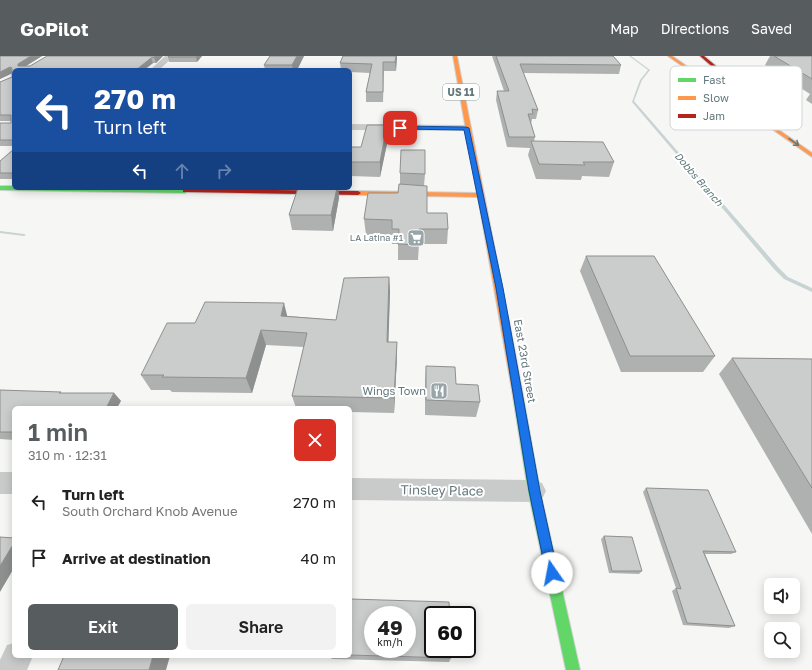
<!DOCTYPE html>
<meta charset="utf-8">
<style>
:root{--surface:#fff;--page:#f2f2f2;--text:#222;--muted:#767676;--accent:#575c5e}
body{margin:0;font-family:"Golos Text",sans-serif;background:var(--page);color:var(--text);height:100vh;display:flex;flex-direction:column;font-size:15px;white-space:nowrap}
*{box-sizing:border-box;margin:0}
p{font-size:13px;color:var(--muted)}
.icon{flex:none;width:22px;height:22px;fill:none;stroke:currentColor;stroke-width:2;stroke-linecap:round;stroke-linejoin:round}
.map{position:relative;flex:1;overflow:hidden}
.sheet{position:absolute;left:12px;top:350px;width:340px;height:252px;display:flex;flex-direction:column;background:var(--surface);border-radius:6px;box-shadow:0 2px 10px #0003}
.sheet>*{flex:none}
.hud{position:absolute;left:12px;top:12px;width:340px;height:122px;border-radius:6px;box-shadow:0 2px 10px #0003;background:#1a4fa0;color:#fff;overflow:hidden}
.fabs{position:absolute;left:764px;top:522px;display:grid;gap:8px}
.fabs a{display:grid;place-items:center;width:36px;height:36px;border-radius:6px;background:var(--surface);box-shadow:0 2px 10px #0003;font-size:20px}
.speed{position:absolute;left:364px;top:550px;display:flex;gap:8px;font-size:20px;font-weight:700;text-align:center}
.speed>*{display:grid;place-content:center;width:52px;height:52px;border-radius:50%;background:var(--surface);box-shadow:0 2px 10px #0003;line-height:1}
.speed small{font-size:10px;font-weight:400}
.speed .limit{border:2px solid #111;border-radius:6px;background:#fff;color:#111}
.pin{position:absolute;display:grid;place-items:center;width:34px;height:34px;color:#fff;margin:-17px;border-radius:8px;box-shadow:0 2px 6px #0006}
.me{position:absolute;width:44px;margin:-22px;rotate:348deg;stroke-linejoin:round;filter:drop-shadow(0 0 3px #0008)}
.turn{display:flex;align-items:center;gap:14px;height:84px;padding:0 16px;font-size:18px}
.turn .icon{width:52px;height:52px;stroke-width:2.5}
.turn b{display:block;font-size:28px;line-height:34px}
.lanes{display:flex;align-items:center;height:38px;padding:0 16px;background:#0003;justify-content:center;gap:20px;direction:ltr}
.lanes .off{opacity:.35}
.round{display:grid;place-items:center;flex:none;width:42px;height:42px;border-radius:6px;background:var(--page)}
.head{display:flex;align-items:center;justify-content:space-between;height:68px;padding:0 16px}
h1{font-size:24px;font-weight:600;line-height:30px;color:var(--accent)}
.action{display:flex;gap:8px;margin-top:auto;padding:8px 16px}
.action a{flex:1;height:46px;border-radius:6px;background:var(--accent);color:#fff;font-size:16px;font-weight:600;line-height:46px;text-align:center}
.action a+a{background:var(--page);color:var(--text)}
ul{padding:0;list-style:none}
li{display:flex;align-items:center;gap:12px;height:56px;padding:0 16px}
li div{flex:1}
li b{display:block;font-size:15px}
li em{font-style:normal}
header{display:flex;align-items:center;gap:24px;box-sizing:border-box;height:56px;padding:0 20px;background:var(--accent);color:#fff}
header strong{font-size:19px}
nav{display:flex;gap:22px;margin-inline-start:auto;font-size:14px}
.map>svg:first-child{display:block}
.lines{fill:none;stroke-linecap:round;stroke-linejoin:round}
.stream{fill:#c8d3d4;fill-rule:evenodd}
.fast-casing{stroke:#d1d2d2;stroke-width:2}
.slow-casing{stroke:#d1d2d2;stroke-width:2}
.jam-casing{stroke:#d1d2d2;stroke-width:2}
.street{fill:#c9cbca;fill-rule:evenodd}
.fast{fill:#63d668;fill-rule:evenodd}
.slow{fill:#ff974d;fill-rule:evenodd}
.jam{fill:#b3261e;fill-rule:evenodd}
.wall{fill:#afb0b0}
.shaded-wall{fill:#8e9090}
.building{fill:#cbcdcd;stroke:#8e9090;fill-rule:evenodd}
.oneway{stroke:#64787e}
.route{fill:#1a73e8;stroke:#114b97}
.labels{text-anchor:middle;stroke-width:4;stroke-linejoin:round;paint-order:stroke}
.far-poi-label{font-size:9px;fill:#64787e;stroke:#fff;text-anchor:end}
.shield{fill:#fff;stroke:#92a0a5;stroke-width:1}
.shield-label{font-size:10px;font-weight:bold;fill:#64787e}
.far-water-label{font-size:10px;font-style:italic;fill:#5e7779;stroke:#fff}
.street-label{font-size:11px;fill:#64787e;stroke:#fff}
.poi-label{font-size:11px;fill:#64787e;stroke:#fff;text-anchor:end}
.near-street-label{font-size:13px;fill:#64787e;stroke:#fff}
.key{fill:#fff;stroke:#d0d6d8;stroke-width:1}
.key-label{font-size:11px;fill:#64787e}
</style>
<header>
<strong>GoPilot</strong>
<nav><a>Map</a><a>Directions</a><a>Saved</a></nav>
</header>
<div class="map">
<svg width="812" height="614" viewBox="0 0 812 614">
<rect width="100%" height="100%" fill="#f6f6f5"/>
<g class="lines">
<g class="stream">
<path d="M629 0H631L650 14 642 24 634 45 778 211 788 221 812 232V236L784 223 774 213 632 46 640 24 648 14Z"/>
<path d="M0 175 24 178 26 179 24 180 0 177Z"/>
</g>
<g class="fast-casing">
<g id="fast">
<path d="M0 130H14V132L185 133 188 135 185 137 0 134Z"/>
<path d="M518 336 521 337 523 340 540 435 580 614H566L528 435 513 340 515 337Z"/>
</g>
</g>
<g class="slow-casing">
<g id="slow">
<path d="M453 0H457L515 297 523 340 521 343 518 344 515 343 513 340 478 141 358 139 355 137 358 135 477 137Z"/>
<path d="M668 0H672L812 97V101Z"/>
</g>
</g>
<g class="jam-casing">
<g id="jam">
<path d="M700 0H704L745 34V36H741Z"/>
<path d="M185 133 358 135 361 137 358 139 183 136V134Z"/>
</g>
</g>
<g class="street">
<path d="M165 0H174L159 14H150Z"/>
<path d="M350 68 467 69 472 72 467 75 350 74Z"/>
<rect x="0" y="416" width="14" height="22"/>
<path d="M350 422 534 424 542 427 546 435 542 443 534 446 350 444Z"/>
<path d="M14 587V600H33L27 614H0V604L7 589Z"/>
</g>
<use href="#fast" class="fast"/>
<use href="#slow" class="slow"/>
<use href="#jam" class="jam"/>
</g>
<g class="wall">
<path d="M0 0H42L26 10H30L163 0 156 7H153L144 14H14V90H0V67H11V65H0V26L12 21V17L0 23Z"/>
<path d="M202 0 197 6H169L168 1Z"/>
<path d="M270 0H304L297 14H265L264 9Z"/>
<path d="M343 0H397L396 15H384L383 46H366V36L370 17 350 16V14H341L340 7Z"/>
<path d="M492 0H613L621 9 619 18 523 17 538 54 536 63H532L531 68 535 81 534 85 614 106 609 121 582 120 581 124 536 123 528 99 530 92 507 91 496 44 497 35H504Z"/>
<path d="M770 0H812V48L806 44 810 38 765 9Z"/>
<path d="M387 69 388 83 380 121 350 120V91H361Z"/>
<path d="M14 93V123H0V105Z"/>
<path d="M400 117 425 118 424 130 427 157 448 173 447 188H419L418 204H398V188H392V179H366L364 163 398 137 400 129Z"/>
<path d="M298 132H338L339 142 333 175 292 174 289 159Z"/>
<path d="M586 200 715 300 703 316H621L580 215Z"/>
<path d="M389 221 390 236 388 286H397V301L394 357 350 356V352H296L292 340 304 291 266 289 252 337 172 336 170 334H151L141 319 195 267 288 260 336 264Z"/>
<path d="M732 302 812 303V478L719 318Z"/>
<path d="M426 310 456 328 480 346 476 361 425 359V325Z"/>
<path d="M0 334 62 337H114L121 345 14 352V384L0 383Z"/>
<path d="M646 432 736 496 731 498H705L735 570 729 572 683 569 672 535 676 532 643 436Z"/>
<path d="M604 480 642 515 639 518 609 517 601 483Z"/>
<path d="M350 543 451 602 449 606 332 603 329 600H350Z"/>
</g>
<g class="shaded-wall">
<path d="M31 0H42L21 13 18 10V8Z"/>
<path d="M156 0H163L156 7 154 1Z"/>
<path d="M197 0H202L197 6 196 1Z"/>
<path d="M297 0H304L297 14H293L292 9Z"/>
<path d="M396 0H397L396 15 395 6Z"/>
<path d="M151 2 153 7 144 14H136Z"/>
<path d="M10 11 13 17 0 23V16Z"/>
<path d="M387 69 388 83 380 121V106Z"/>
<path d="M337 132H338L339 142 333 175 331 159Z"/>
<path d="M389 221 390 236 388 301 387 286Z"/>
<path d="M284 247 288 263 281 260Z"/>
<path d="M261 274 266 289 252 337 246 322Z"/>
<path d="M397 286V301L394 357V342Z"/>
<path d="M114 337 121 345 117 352H106Z"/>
<path d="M14 487V512L0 536V510Z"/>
<path d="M153 600H170L166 614H149Z"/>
</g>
<g class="building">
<path d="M0 0H31L18 8V10H30L47 0H156L154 1 151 2 136 14H14V84H0V67H11V59H0V26L12 21V12L10 11 0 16Z"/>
<path d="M169 0H197L196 1H168Z"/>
<path d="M270 0H297L292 9H264Z"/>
<path d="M343 0H396L395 6H383V36H366L372 8 340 7Z"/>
<path d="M496 0H613L621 9 520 8 538 54 532 53 533 58H528L535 81H509L497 35H509Z"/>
<path d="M774 0H812V23Z"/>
<path d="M367 69H387L380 106H350V91H361Z"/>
<path d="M531 85 603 86 614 106H583L585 109 539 108Z"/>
<path d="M14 93V117H0V105Z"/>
<path d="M401 94H425V118L400 117Z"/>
<path d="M399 128 427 130V157H447L448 173H419V189L398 188 399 173H392V164L364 163 368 137H398Z"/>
<path d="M298 132H337L331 159H289Z"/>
<path d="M586 200H654L715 300H630Z"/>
<path d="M389 221 387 286H397L394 342 292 340 307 277 261 274 246 322 162 321 164 319H141L167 267H195L205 246 284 247 281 260 336 264 344 222Z"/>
<path d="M732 302 812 303V432Z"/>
<path d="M426 310 455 311 456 328 478 329 480 346 426 344Z"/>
<path d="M0 334 61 336 59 337H114L106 352H14V376H0Z"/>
<path d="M646 432 708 434 736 496 703 495 735 570 687 567 676 532 681 533Z"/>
<path d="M604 480 632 481 642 515H612Z"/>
<path d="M0 481 14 482V487L0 510Z"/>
<path d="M350 543 449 546 450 559H433V593H451V602L350 599ZM373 559H407V593H373Z"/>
<path d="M64 600H153L149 614H58Z"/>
</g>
<defs><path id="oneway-shaft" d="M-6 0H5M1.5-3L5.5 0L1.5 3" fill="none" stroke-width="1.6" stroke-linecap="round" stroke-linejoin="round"/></defs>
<use class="oneway" href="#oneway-shaft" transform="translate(794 86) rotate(35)"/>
<path class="route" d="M400 70 466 71 469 72 503 232 540 435 558 517 557 521 552 523 547 521 546 517 529 435 496 232 464 74 398 73Z"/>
<defs>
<g id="supermarket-square" transform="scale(0.9)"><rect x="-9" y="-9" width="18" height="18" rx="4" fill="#97a4a8" stroke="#fff"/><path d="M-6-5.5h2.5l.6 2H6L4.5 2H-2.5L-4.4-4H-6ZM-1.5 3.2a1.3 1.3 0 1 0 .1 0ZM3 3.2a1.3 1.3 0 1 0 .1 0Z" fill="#fff"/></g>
<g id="restaurant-square" transform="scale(0.9)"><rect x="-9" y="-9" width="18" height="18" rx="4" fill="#97a4a8" stroke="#fff"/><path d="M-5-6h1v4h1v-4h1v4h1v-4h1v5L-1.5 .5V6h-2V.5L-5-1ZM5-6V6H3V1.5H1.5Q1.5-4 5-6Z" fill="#fff"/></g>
</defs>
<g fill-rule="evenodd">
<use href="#supermarket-square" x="416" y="182"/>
<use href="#restaurant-square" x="439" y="335"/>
</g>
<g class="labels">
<g class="far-poi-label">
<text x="403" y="185">LA Latina #1</text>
</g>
<rect class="shield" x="443" y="28" width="36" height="16" rx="3"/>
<g class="shield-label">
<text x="461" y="40">US 11</text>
</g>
<g class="far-water-label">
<text transform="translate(699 123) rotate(49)" y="4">Dobbs Branch</text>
</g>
<g class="street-label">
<text transform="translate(525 305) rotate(80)" y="4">East 23rd Street</text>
</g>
<g class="poi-label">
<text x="426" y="339">Wings Town</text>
</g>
<g class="near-street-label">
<text transform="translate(442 434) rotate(1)" y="5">Tinsley Place</text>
</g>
</g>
<rect x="670" y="10" width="132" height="64" rx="6" class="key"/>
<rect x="678" y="22" width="18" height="4" fill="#63d668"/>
<rect x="678" y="40" width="18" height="4" fill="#ff974d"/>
<rect x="678" y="58" width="18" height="4" fill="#b3261e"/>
<g class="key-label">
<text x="703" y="28">Fast</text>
<text x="703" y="46">Slow</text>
<text x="703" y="64">Jam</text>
</g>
</svg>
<div class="fabs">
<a><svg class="icon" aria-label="sound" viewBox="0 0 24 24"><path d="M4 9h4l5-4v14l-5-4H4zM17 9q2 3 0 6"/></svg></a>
<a><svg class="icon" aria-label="search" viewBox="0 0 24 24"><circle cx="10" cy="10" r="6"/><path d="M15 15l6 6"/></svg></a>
</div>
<div class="speed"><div>49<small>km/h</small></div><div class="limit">60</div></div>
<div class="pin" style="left:400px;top:72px;background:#d93025"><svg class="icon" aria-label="arrive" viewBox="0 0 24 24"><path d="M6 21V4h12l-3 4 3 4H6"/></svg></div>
<svg class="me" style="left:552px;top:517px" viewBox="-20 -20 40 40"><circle r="19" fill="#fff"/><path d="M0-13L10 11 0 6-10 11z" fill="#1a73e8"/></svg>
<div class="hud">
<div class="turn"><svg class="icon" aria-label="left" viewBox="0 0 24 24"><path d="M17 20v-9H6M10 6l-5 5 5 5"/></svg><div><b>270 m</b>Turn left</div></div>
<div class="lanes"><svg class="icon" aria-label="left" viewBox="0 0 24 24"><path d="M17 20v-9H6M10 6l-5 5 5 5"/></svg><svg class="icon off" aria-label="ahead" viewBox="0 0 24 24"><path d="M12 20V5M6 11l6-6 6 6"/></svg><svg class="icon off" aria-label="right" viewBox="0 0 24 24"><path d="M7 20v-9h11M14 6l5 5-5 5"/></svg></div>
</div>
<section class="sheet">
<div class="head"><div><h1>1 min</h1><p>310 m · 12:31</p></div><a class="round" style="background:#d93025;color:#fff"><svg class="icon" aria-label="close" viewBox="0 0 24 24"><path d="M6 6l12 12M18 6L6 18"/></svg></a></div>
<ul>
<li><svg class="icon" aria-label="left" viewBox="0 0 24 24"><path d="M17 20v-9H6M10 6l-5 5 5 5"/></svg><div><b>Turn left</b><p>South Orchard Knob Avenue</p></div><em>270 m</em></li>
<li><svg class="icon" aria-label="arrive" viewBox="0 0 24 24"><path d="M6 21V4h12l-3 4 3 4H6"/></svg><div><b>Arrive at destination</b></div><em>40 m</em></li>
</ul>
<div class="action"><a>Exit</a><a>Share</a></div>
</section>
</div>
